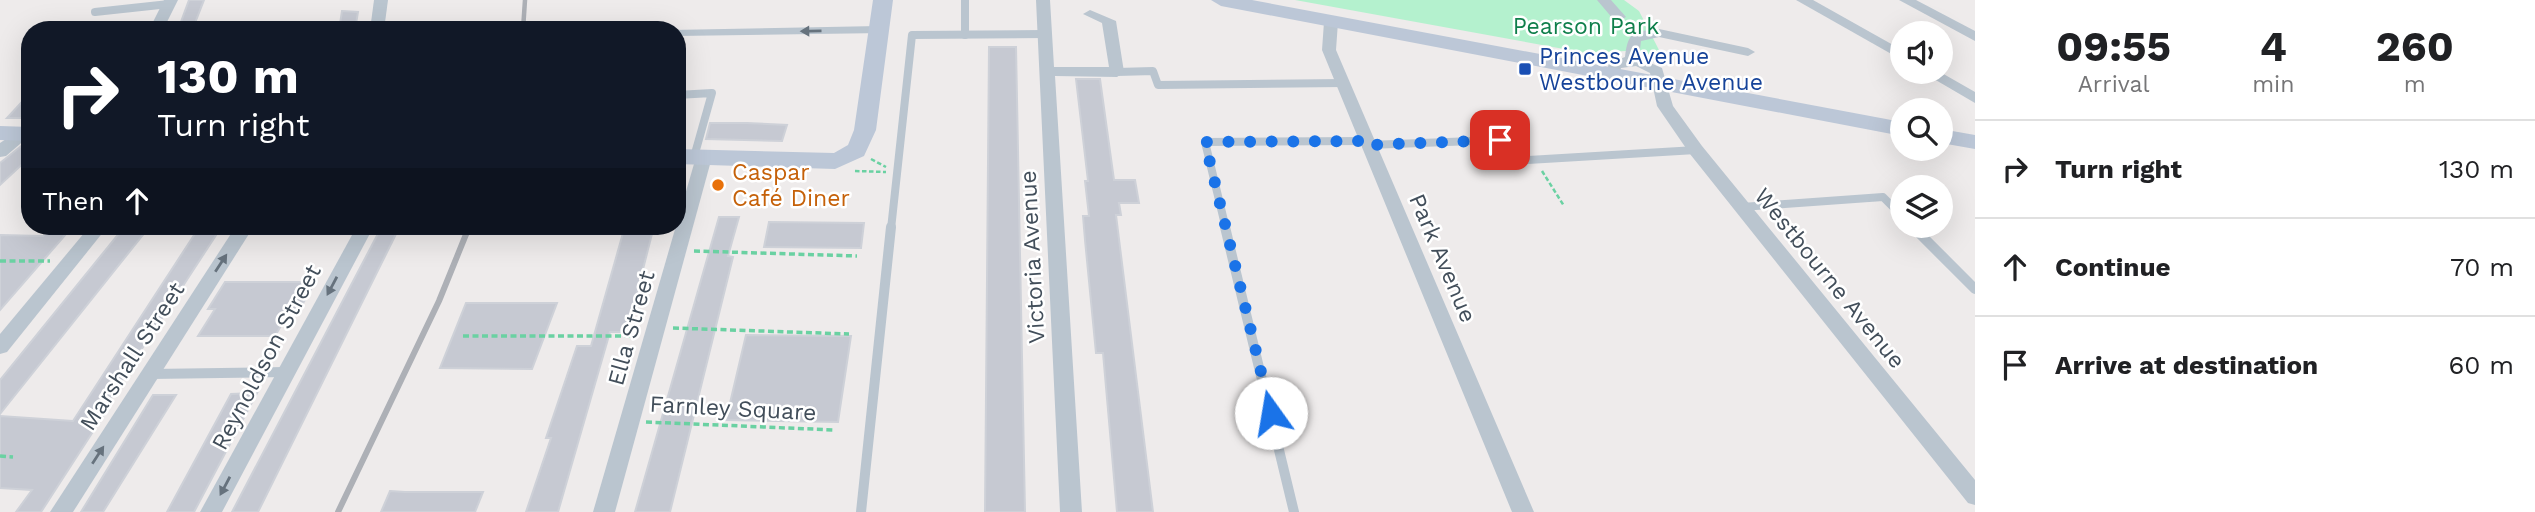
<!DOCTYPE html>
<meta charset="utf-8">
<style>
:root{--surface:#fff;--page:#f2f2f2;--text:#202124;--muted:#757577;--line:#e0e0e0}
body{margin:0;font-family:"Work Sans",sans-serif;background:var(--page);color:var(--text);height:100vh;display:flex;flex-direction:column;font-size:26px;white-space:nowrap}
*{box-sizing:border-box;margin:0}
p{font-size:23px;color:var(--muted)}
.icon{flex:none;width:38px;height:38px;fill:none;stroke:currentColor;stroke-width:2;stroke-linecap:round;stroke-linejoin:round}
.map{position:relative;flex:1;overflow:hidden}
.side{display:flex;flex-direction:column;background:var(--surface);width:560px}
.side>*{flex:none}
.banner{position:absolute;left:21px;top:21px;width:665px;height:214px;border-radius:28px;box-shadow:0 7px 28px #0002;background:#111827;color:#fff;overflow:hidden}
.tools{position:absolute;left:1890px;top:21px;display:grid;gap:14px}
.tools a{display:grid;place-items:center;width:63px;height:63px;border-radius:50%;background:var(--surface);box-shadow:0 7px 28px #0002;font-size:35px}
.pin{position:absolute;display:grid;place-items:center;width:60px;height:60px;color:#fff;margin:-30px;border-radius:14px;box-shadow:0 4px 10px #0006}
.me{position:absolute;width:77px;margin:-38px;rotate:347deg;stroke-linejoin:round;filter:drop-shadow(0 0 5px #0008)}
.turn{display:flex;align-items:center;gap:24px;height:147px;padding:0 21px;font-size:32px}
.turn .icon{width:91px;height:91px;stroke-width:2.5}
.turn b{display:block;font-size:49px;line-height:60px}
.then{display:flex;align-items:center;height:66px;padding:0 21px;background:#0003;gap:14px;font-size:26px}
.eta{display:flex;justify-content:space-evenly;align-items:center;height:119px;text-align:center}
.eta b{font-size:42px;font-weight:700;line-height:49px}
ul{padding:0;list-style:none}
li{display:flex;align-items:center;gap:21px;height:98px;padding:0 21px;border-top:2px solid var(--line)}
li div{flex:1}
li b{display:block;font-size:26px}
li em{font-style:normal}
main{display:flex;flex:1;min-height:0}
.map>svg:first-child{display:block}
.green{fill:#b4f1ce}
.building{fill:#c6c9d2;stroke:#ced1d8;stroke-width:2}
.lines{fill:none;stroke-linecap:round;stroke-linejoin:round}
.path-far1{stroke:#6ad1a2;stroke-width:2.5;stroke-dasharray:4.5 2.5;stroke-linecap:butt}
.path{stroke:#6ad1a2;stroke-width:3.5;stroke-dasharray:6 3.5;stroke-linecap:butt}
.lane-far1{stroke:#bac5cf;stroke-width:8}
.lane{stroke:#bac5cf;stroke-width:10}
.street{fill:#bac5cf;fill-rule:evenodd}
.secondary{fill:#bcc7d7;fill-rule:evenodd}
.rail-far1{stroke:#adb0b6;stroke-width:4.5}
.rail{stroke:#adb0b6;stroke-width:6}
.oneway{fill:#66727d}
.route{stroke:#1a73e8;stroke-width:12;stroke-dasharray:0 21.6}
.transit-dot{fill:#1a4fb4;stroke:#fff;stroke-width:2.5}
.food-dot{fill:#e8710a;stroke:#fff;stroke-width:2.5}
.labels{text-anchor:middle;stroke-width:5;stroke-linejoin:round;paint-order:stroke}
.park-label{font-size:23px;fill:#0f7f4b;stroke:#fff}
.transit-label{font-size:23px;fill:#164399;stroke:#fff;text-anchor:start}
.food-label{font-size:23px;fill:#c56008;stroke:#fff;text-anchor:start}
.street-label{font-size:23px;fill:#424e5a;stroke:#fff}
</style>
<main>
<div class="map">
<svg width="1975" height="512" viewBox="0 0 1975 512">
<rect width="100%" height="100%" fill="#eeebeb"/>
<path class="green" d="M1295 0H1624L1639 11 1659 50 1650 55 1626 51 1586 53Z"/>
<g class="building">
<path d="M189 0H204L193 28 178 30Z"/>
<path d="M342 11 358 12 355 30H339Z"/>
<path d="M989 47H1016L1025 512H985Z"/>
<path d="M1076 79H1100L1114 180H1135L1139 203H1119L1121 215H1116L1153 512H1117L1103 353H1096L1085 240 1083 216H1089L1085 181H1088Z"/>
<path d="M30 93V118H7Z"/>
<path d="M710 123H747L787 125 782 141 706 139Z"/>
<path d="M25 143 30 144V157L0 185V163Z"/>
<path d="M719 217H739L728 256 733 257 670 512H635Z"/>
<path d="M769 222 864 223 861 248 764 247Z"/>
<path d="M53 226H73L0 310V235L43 236Z"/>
<path d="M125 226H150L0 414V380Z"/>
<path d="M200 226H222L132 364 102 413H105L41 512H16L32 490 0 488V416L73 421Z"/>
<path d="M382 226H400L258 512H232Z"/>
<path d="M625 226H654L627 332H610L558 512H526L551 438H546L577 346H591Z"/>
<path d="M225 282H315L297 314H288L275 336H198L215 309H208Z"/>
<path d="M466 303H557L532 369 440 368Z"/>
<path d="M746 335 851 336 838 422 726 420Z"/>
<path d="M257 393 194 512H167L231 394Z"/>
<path d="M153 395H176L103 512H81Z"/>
<path d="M390 491 405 492H483L475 512H381Z"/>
</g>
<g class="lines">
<g class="path-far1">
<path d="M871 159 886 167"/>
<path d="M855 171 886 172"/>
<path d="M1542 171 1564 206"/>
</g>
<g class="path">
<path d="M694 251 857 256"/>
<path d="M0 261H50"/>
<path d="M673 328 849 334"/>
<path d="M463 336H635"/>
<path d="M646 422 835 430"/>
<path d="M0 456 13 457"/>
</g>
<g class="lane-far1">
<path d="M965 0V35"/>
<path d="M95 12 169 4"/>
<path d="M1117 72 1153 71 1158 85 1343 83"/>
<path d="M677 95 712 93 694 157"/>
<path d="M1369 145 1499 140 1511 161 1696 150"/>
<path d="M1742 207 1883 197 1902 216"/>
<path d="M1912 226 1915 229"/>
<path d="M891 229 912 35 1045 34"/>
<path d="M1226 229 1205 142 1367 141"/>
</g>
<g class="lane">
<path d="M1225 227 1294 512"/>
<path d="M1913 227 1975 289"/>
<path d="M151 374 286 372"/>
<path d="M861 512 891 227"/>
</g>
<g class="street">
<path d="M164 0H178L163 30H149Z"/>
<path d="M374 0H388L384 30H370Z"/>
<path d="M1036 0H1050L1054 67H1109L1102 23 1083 14 1090 10 1116 21 1124 72 1117 77 1055 76 1082 512H1060Z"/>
<path d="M1597 0H1611L1626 17 1619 21 1614 20Z"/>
<path d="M1796 0H1813L1902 50V60Z"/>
<path d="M1899 0H1916L1975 31V41Z"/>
<path d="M1331 18 1338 22 1336 50 1534 512H1512L1322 50 1324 22Z"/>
<path d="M879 26 886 30 884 33 677 36V30H671Z"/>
<path d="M1659 29 1748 48 1755 52 1748 56 1659 37 1641 41 1639 58 1662 68 1673 106 1702 146 1975 480V505L1968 503 1690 154 1657 106 1650 73 1636 66 1621 68 1618 77 1613 79 1606 74 1609 63 1625 57C1628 30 1634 32 1659 29Z"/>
<path d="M1922 72H1940L1975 92V103Z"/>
<path d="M21 129 27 130 29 134 27 138 6 156 0 157V143Z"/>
<path d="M704 152 712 157 615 512H593L696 157Z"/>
<path d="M90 226H108L7 352 0 354V334Z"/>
<path d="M236 226H254L73 512H50Z"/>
<path d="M357 226H374L222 512H200Z"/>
</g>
<g class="secondary">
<path d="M873 0H893L876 130 864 156 835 169 677 164V149L834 153 848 145 854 130Z"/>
<path d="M1211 0H1252L1902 122V136L1221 6Z"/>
<path d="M0 126 30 127V141L0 140Z"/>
<path d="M1941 129 1975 135V149L1941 143Z"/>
</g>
<g class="rail-far1">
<path d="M523 30 525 0"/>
<path d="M468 229 469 226"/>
</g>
<path class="rail" d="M338 512 439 301 469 227"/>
</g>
<defs><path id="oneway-solid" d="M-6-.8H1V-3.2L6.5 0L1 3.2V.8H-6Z" transform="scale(1.75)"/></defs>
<g class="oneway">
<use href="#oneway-solid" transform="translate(811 31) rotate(179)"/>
<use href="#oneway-solid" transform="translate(221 263) rotate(-57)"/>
<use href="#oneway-solid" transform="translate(332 286) rotate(118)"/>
<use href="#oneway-solid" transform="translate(98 455) rotate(-57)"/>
<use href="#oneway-solid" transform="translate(225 486) rotate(118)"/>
</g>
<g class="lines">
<path class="route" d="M1271 413 1205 142 1367 141 1369 145 1500 140"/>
</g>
<rect class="transit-dot" x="1518" y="62" width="14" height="14" rx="3.5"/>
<circle class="food-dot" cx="718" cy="185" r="7"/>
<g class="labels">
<g class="park-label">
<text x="1586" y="34">Pearson Park</text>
</g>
<g class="transit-label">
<text x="1539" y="64">Princes Avenue<tspan x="1539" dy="26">Westbourne Avenue</tspan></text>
</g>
<g class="food-label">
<text x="732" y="180">Caspar<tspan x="732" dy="26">Café Diner</tspan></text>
</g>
<g class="street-label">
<text transform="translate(1032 257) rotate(-93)" y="8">Victoria Avenue</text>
<text transform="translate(1443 258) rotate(67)" y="8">Park Avenue</text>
<text transform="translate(1830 278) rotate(51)" y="8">Westbourne Avenue</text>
<text transform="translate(631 328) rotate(-74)" y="8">Ella Street</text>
<text transform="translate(132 356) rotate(-57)" y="8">Marshall Street</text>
<text transform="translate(266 357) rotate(-62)" y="8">Reynoldson Street</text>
<text transform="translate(733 408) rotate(3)" y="8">Farnley Square</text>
</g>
</g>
</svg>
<div class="tools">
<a><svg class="icon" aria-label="sound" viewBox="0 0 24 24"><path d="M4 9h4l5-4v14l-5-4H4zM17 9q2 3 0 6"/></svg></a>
<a><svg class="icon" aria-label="search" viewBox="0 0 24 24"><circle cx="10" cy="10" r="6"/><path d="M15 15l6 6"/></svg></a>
<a><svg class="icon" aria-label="layers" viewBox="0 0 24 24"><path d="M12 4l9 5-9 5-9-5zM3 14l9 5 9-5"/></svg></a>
</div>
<div class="pin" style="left:1500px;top:140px;background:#d93025"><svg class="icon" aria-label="arrive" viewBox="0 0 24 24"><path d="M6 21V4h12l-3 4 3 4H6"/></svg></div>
<svg class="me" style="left:1271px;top:413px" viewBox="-20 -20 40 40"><circle r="19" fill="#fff"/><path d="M0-13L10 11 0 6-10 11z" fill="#1a73e8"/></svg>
<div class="banner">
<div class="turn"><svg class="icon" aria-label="right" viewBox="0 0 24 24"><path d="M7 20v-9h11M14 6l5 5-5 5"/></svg><div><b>130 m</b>Turn right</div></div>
<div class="then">Then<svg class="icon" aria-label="ahead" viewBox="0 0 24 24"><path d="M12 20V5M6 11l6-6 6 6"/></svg></div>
</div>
</div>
<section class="side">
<div class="eta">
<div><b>09:55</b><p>Arrival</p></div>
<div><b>4</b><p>min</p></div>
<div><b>260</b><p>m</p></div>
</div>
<ul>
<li><svg class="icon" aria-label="right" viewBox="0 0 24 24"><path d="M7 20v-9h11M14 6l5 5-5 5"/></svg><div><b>Turn right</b></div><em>130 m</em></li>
<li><svg class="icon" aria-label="ahead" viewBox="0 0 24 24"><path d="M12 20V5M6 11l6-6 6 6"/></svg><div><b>Continue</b></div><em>70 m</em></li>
<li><svg class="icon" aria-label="arrive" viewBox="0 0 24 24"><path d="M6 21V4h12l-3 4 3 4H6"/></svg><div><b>Arrive at destination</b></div><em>60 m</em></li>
</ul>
</section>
</main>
